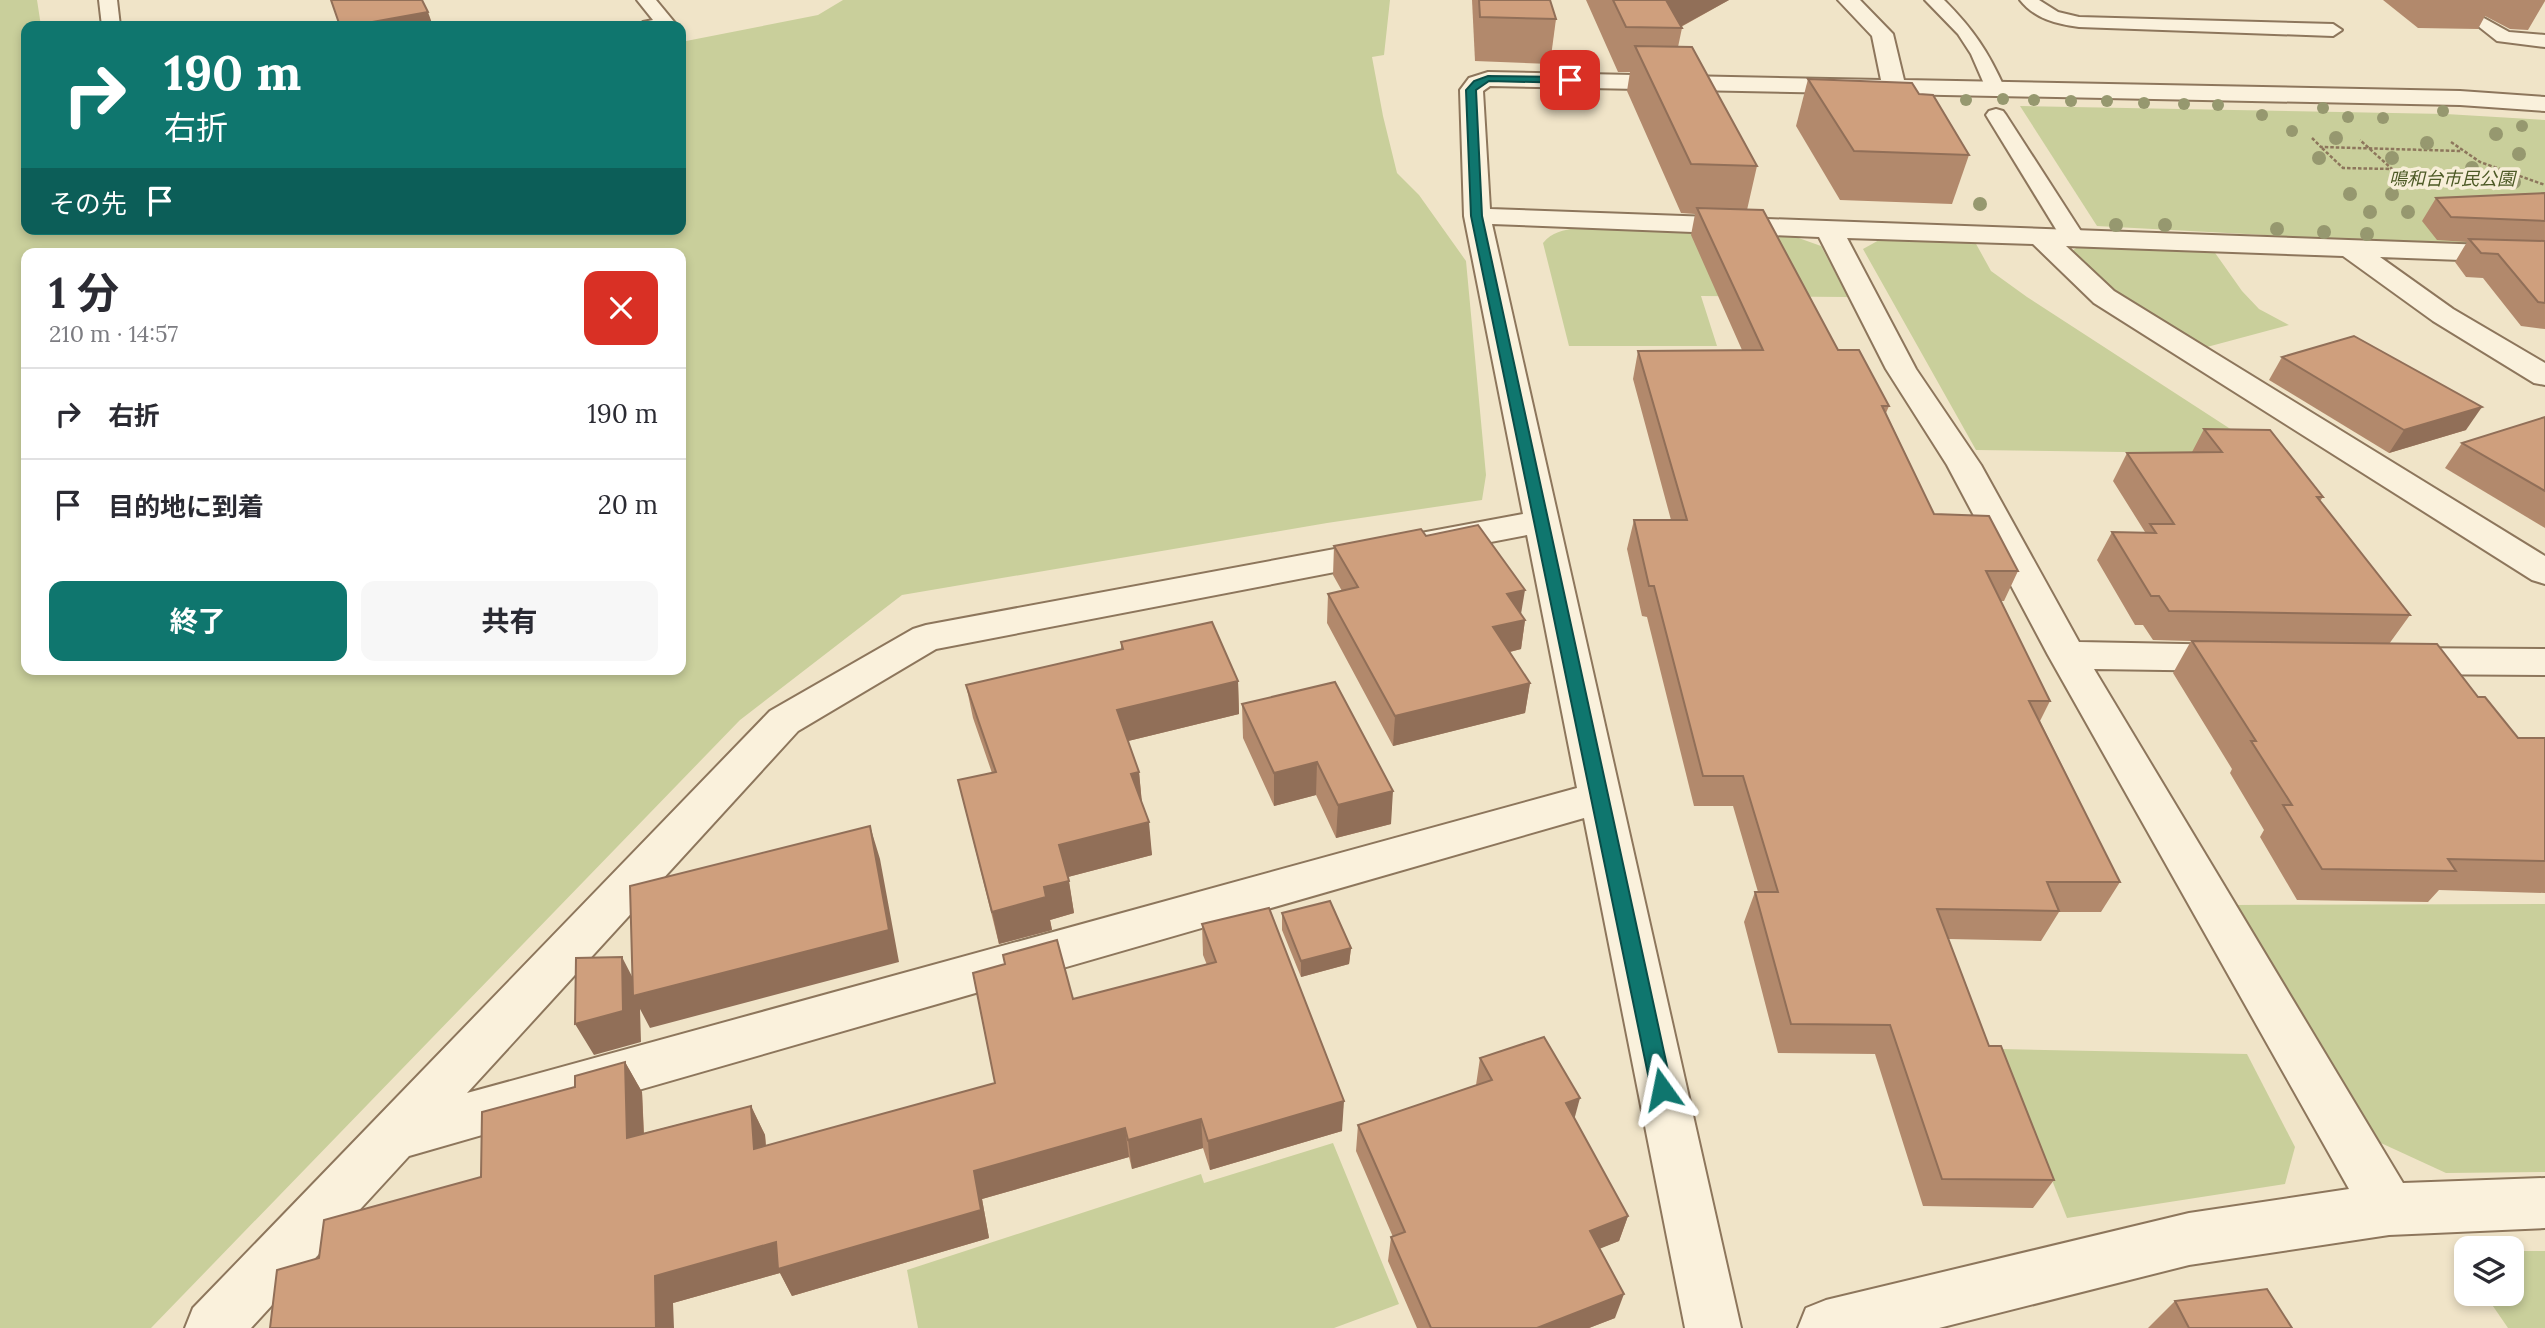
<!DOCTYPE html>
<html lang="ja">
<meta charset="utf-8">
<style>
:root{--surface:#fff;--page:#f7f7f7;--text:#2b2b33;--muted:#7c7c81;--line:#e1e1e2;--accent:#0f766e}
body{margin:0;font-family:Lora,"Noto Sans JP",serif;background:var(--page);color:var(--text);height:100vh;display:flex;flex-direction:column;font-size:26px;white-space:nowrap}
*{box-sizing:border-box;margin:0}
p{font-size:23px;color:var(--muted)}
.icon{flex:none;width:38px;height:38px;fill:none;stroke:currentColor;stroke-width:2;stroke-linecap:round;stroke-linejoin:round}
.map{position:relative;flex:1;overflow:hidden}
.sheet{position:absolute;left:21px;top:248px;width:665px;height:427px;display:flex;flex-direction:column;background:var(--surface);border-radius:14px;box-shadow:0 4px 10px #0003}
.sheet>*{flex:none}
.hud{position:absolute;left:21px;top:21px;width:665px;height:214px;border-radius:14px;box-shadow:0 4px 10px #0003;background:#0f766e;color:#fff;overflow:hidden}
.tools{position:absolute;left:2454px;top:1236px;display:grid;gap:14px}
.tools a{display:grid;place-items:center;width:70px;height:70px;border-radius:14px;background:var(--surface);box-shadow:0 4px 10px #0003;font-size:35px}
.pin{position:absolute;display:grid;place-items:center;width:60px;height:60px;color:#fff;margin:-30px;border-radius:14px;box-shadow:0 4px 10px #0006}
.me{position:absolute;width:77px;margin:-38px;rotate:348deg;stroke-linejoin:round;filter:drop-shadow(0 0 5px #0008)}
.turn{display:flex;align-items:center;gap:24px;height:147px;padding:0 28px;font-size:32px}
.turn .icon{width:91px;height:91px;stroke-width:2.5}
.turn b{display:block;font-size:49px;line-height:60px}
.then{display:flex;align-items:center;height:66px;padding:0 28px;background:#0003;gap:14px;font-size:26px}
.round{display:grid;place-items:center;flex:none;width:74px;height:74px;border-radius:14px;background:var(--page)}
.headline{display:flex;align-items:center;justify-content:space-between;height:119px;padding:0 28px}
h1{font-size:42px;font-weight:700;line-height:52px}
.action{display:flex;gap:14px;margin-top:auto;padding:14px 28px}
.action a{flex:1;height:80px;border-radius:14px;background:var(--accent);color:#fff;font-size:28px;font-weight:700;line-height:80px;text-align:center}
.action a+a{background:var(--page);color:var(--text)}
ul{padding:0;list-style:none}
li{display:flex;align-items:center;gap:21px;height:91px;padding:0 28px;border-top:2px solid var(--line)}
li div{flex:1}
li b{display:block;font-size:26px}
li em{font-style:normal}
.map>svg:first-child{display:block}
.green{fill:#c9cf9b;fill-rule:evenodd}
.lines{fill:none;stroke-linecap:round;stroke-linejoin:round}
.lane-casing{stroke:#8d765c;stroke-width:4}
.street-casing{stroke:#8d765c;stroke-width:4}
.path{stroke:#8d765c;stroke-width:2.5;stroke-dasharray:3.5 2;stroke-linecap:butt}
.lane{fill:#faf1dc;fill-rule:evenodd}
.street{fill:#faf1dc;fill-rule:evenodd}
.tree{fill:#96986f}
.wall{fill:#b2896c}
.shaded-wall{fill:#916f58}
.building{fill:#cf9f7d;stroke:#916f58;stroke-width:2}
.route{fill:#0f766e;stroke:#0a4d48;stroke-width:2}
.labels{text-anchor:middle;stroke-width:7;stroke-linejoin:round;paint-order:stroke}
.far-park-label{font-size:18px;font-style:italic;fill:#4d5a26;stroke:#f7eed8}
</style>
<div class="map">
<svg width="2545" height="1328" viewBox="0 0 2545 1328">
<rect width="100%" height="100%" fill="#f0e4c8"/>
<g class="green">
<path d="M0 0H37L41 26H26V229H681V42L818 15 843 0H1390L1384 55 1372 57 1383 116 1397 173 1419 195 1466 261 1486 475 1482 500 1327 523 902 595 740 720 151 1328H0ZM26 254H681V670H26Z"/>
<path d="M2020 106 2446 114 2545 120V250L2097 226Z"/>
<path d="M1577 228 1793 236 1821 246 1848 297 1701 296 1717 346H1569L1543 243C1552 232 1563 230 1577 228Z"/>
<path d="M1881 239 1975 242 1991 271 2027 297 2269 454 1976 450 1863 249Z"/>
<path d="M2082 244 2213 250 2242 291 2259 309 2289 325 2207 347 2108 286 2069 253Z"/>
<path d="M2545 904V1172L2446 1173 2370 1138 2232 905Z"/>
<path d="M2000 1049 2247 1054 2295 1147 2285 1184 2067 1218Z"/>
<path d="M1333 1143 1399 1304 1334 1328H918L907 1270 1201 1174 1204 1183Z"/>
<path d="M2511 1251H2545V1328H2508L2484 1293H2511Z"/>
</g>
<g class="lines">
<g class="lane-casing">
<g id="lane">
<path d="M99 0H117L120 26H102Z"/>
<path d="M637 0H656L675 23 673 26H640L643 22 653 20Z"/>
<path d="M1925 0H1944C1973 29 1988 51 2005 89L2002 93H1988L1971 54 1958 34Z"/>
<path d="M2020 0H2039L2058 12 2079 17 2333 24 2342 30 2333 36 2079 27C2056 24 2035 19 2020 0Z"/>
<path d="M2482 17 2509 32 2545 35V47L2497 41 2473 22Z"/>
<path d="M1996 109 2003 111 2006 115 2086 239 2082 244H2066L2062 239 1986 115 1989 111Z"/>
</g>
</g>
<g class="street-casing">
<g id="street">
<path d="M1838 0H1860L1893 34 1904 80 2460 91 2545 97V111L2460 105 1490 86 1483 91 1490 209 2545 247V263L2380 257 2453 309 2545 363V385L2534 383 2433 321 2343 256 2066 246 2114 291 2545 556V584L2532 580 2094 303 2033 244 1847 238 1916 369 1981 465 2079 642 2235 645 2249 649 2254 658 2249 667 2235 671 2094 669 2403 1183 2545 1178V1228L2389 1235 2189 1265 1939 1328H1798L1806 1308 1826 1300 2189 1213 2349 1189 2048 655 1947 465 1886 369 1819 237 1492 224 1741 1328H1685L1584 818 409 1156 251 1328H185L193 1308 770 711 913 629 926 625 1523 514 1464 216 1460 90 1469 78 1488 72 1881 80 1872 36ZM1527 535 1577 788 467 1093 798 731 936 649Z"/>
<path d="M2397 648 2545 649V675L2397 674 2383 670 2378 661 2383 652Z"/>
</g>
</g>
<g class="path">
<path d="M2312 138 2321 147 2461 151"/>
<path d="M2451 142 2480 162 2545 185"/>
<path d="M2322 148 2343 168 2392 169 2360 140"/>
</g>
<use href="#lane" class="lane"/>
<use href="#street" class="street"/>
</g>
<g class="tree">
<circle cx="2003" cy="99" r="6"/>
<circle cx="1966" cy="100" r="6"/>
<circle cx="2034" cy="100" r="6"/>
<circle cx="2071" cy="101" r="6"/>
<circle cx="2107" cy="101" r="6"/>
<circle cx="2144" cy="103" r="6"/>
<circle cx="2184" cy="104" r="6"/>
<circle cx="2218" cy="105" r="6"/>
<circle cx="2323" cy="108" r="6"/>
<circle cx="2443" cy="111" r="6"/>
<circle cx="2262" cy="115" r="6"/>
<circle cx="2348" cy="117" r="6"/>
<circle cx="2383" cy="118" r="6"/>
<circle cx="2522" cy="126" r="6"/>
<circle cx="2292" cy="131" r="6"/>
<circle cx="2496" cy="134" r="7"/>
<circle cx="2336" cy="138" r="7"/>
<circle cx="2427" cy="143" r="7"/>
<circle cx="2519" cy="154" r="7"/>
<circle cx="2319" cy="158" r="7"/>
<circle cx="2392" cy="158" r="7"/>
<circle cx="2472" cy="168" r="7"/>
<circle cx="2514" cy="182" r="7"/>
<circle cx="2350" cy="194" r="7"/>
<circle cx="2392" cy="194" r="7"/>
<circle cx="1980" cy="204" r="7"/>
<circle cx="2370" cy="212" r="7"/>
<circle cx="2408" cy="212" r="7"/>
<circle cx="2116" cy="225" r="7"/>
<circle cx="2165" cy="225" r="7"/>
<circle cx="2277" cy="229" r="7"/>
<circle cx="2324" cy="232" r="7"/>
<circle cx="2367" cy="234" r="7"/>
</g>
<g class="wall">
<path d="M1472 0H1550L1556 19 1550 64 1475 61Z"/>
<path d="M1586 0H1729L1681 27 1682 28 1678 47 1757 166 1747 210 1838 350 1889 406 1886 413 1934 514 2018 571 2004 601H2001L2050 701 2040 721 2120 882 2101 912H2059L2041 941 1948 939 1989 1046 2054 1180 2033 1208 1923 1206 1875 1054 1778 1053 1744 922 1755 892H1758L1733 806H1694L1647 617 1642 616 1627 549 1634 520H1671L1633 379 1638 351 1742 350 1691 235 1695 214 1681 213 1627 91 1630 72H1618Z"/>
<path d="M2383 0H2545V1L2528 30 2510 29 2485 16 2478 29 2418 28Z"/>
<path d="M1808 79 1919 94 1969 155 1952 204 1840 200 1796 126Z"/>
<path d="M2545 193V329L2521 326 2483 278 2466 277 2455 262 2467 242 2437 240 2422 221 2436 198Z"/>
<path d="M2282 357 2466 430 2389 453 2269 380Z"/>
<path d="M2545 417V528L2445 468 2462 443Z"/>
<path d="M2204 429 2323 497 2320 501 2410 615 2389 644 2478 697 2518 738H2545V893L2439 890 2428 902 2297 900 2260 837 2264 830 2230 773 2232 769 2173 673 2191 641 2153 640 2143 625H2135L2097 560 2112 532H2145L2113 481 2127 453 2192 452Z"/>
<path d="M1426 536 1521 614 1525 620 1521 649 1510 652 1530 683 1525 713 1393 746 1327 623 1328 594 1342 591 1333 575 1334 546Z"/>
<path d="M1121 642 1238 681 1239 714 1128 741 1139 772 1142 803 1152 855 1068 877 1074 913 1050 920 1052 930 999 944 958 780 992 773 973 718 966 685 1121 650Z"/>
<path d="M1335 682 1391 824 1336 838 1316 795 1274 806 1243 738 1242 704Z"/>
<path d="M1282 913 1351 948 1349 964 1301 977 1282 930Z"/>
<path d="M1202 924 1342 1131 1210 1170 1203 1148 1132 1169 1129 1157 982 1199 989 1238 792 1296 780 1273 673 1303 319 1258 481 1177 575 1087 625 1062 642 1092 644 1133 751 1106 765 1135 766 1146 995 1083 1073 999 1207 965 1203 955Z"/>
<path d="M1480 1058 1574 1119 1628 1216 1619 1241 1600 1248 1615 1318 1589 1328H1417L1388 1261 1391 1237H1393L1356 1151 1358 1125 1476 1085Z"/>
<path d="M2175 1301 2292 1328H2148Z"/>
</g>
<g class="shaded-wall">
<path d="M1663 0H1729L1678 28Z"/>
<path d="M428 12 433 26H350Z"/>
<path d="M2482 407 2466 430 2389 453 2404 430Z"/>
<path d="M1525 590 1520 620 1507 594Z"/>
<path d="M1525 620 1521 649 1489 657 1493 627Z"/>
<path d="M1238 681 1239 714 1120 743 1117 710Z"/>
<path d="M1530 683 1525 713 1393 746 1395 716Z"/>
<path d="M1317 762 1316 795 1274 806V773Z"/>
<path d="M1139 772 1142 805 1131 774Z"/>
<path d="M1393 791 1391 824 1336 838 1338 805Z"/>
<path d="M1149 822 1152 855 1064 878 1059 845Z"/>
<path d="M870 826 880 859 899 962 650 1028 640 1009 641 1042 594 1055 575 1024 622 957 639 990Z"/>
<path d="M1069 881 1074 913 1050 920 1052 930 999 944 992 912 1044 887Z"/>
<path d="M1351 948 1349 964 1301 977V961Z"/>
<path d="M625 1062 642 1092 645 1167 627 1138Z"/>
<path d="M1580 1098 1573 1124 1566 1103Z"/>
<path d="M1344 1101 1342 1131 1210 1170 1208 1141Z"/>
<path d="M751 1106 765 1135 768 1178 754 1149Z"/>
<path d="M1201 1119 1203 1148 1132 1169 1128 1140Z"/>
<path d="M1125 1128 1129 1157 982 1199 989 1238 792 1296 780 1273 673 1303 674 1328H656L655 1276 974 1171Z"/>
<path d="M1628 1216 1619 1241 1582 1256 1590 1231Z"/>
<path d="M1624 1294 1615 1318 1589 1328H1537Z"/>
</g>
<g class="building">
<path d="M331 0H422L428 12 350 26H340Z"/>
<path d="M1479 0H1550L1556 19 1480 17Z"/>
<path d="M1613 0H1666L1682 28 1626 27Z"/>
<path d="M1635 46 1692 47 1757 166 1691 164Z"/>
<path d="M1808 79 1912 83 1919 94 1933 95 1969 155 1854 151Z"/>
<path d="M2545 193V221L2451 217 2436 198Z"/>
<path d="M1697 208 1763 210 1838 350H1859L1889 406H1882L1934 514 1989 516 2018 571H1986L2050 701H2029L2120 882H2047L2059 911 1937 909 1989 1046H2001L2054 1180 1942 1179 1890 1025 1791 1024 1755 892H1778L1743 776H1703L1654 586H1649L1634 520H1687L1638 351 1763 350Z"/>
<path d="M2469 239 2545 241V303L2538 302 2498 254 2481 253Z"/>
<path d="M2354 336 2482 407 2404 430 2282 357Z"/>
<path d="M2545 417V491L2462 443Z"/>
<path d="M2204 429 2270 430 2323 497H2317L2410 615 2169 611 2159 596H2151L2112 532 2156 533 2150 524H2174L2127 453 2222 452Z"/>
<path d="M1478 525 1525 590 1507 594 1525 620 1493 627 1530 683 1395 716 1328 594 1358 587 1334 546 1421 529 1426 536Z"/>
<path d="M1212 622 1238 681 1117 710 1139 772 1131 774 1149 822 1059 845 1069 881 1044 887 1046 897 992 912 958 780 996 772 966 685 1123 649 1121 642Z"/>
<path d="M2192 641 2437 644 2478 697H2485L2518 738H2545V861L2448 859 2456 871 2322 869 2283 805H2292L2251 741H2256Z"/>
<path d="M1335 682 1393 791 1338 805 1317 762 1274 773 1242 704Z"/>
<path d="M870 826 889 930 633 996 630 886Z"/>
<path d="M1330 901 1351 948 1301 961 1282 913Z"/>
<path d="M1269 908 1344 1101 1208 1141 1201 1119 1128 1140 1125 1128 974 1171 981 1210 778 1269 776 1242 655 1276 656 1328H270L277 1270 319 1258 324 1220 481 1177 482 1112 575 1087V1076L625 1062 627 1138 751 1106 754 1149 995 1083 973 973 1005 964 1003 955 1057 940 1073 999 1216 962 1202 924Z"/>
<path d="M622 957 623 1011 575 1024 576 958Z"/>
<path d="M1544 1037 1580 1098 1566 1103 1628 1216 1590 1231 1624 1294 1537 1328H1431L1391 1237 1405 1232 1358 1125 1492 1080 1480 1058Z"/>
<path d="M2267 1289 2292 1328H2189L2175 1301Z"/>
</g>
<path class="route" d="M1488 76 1570 77 1574 80 1570 83 1489 81 1476 90 1482 216 1672 1089 1669 1096 1662 1099 1654 1096 1651 1089 1471 216 1466 90 1474 81Z"/>
<g class="labels">
<g class="far-park-label">
<text x="2452" y="185">鳴和台市民公園</text>
</g>
</g>
</svg>
<div class="tools">
<a><svg class="icon" aria-label="layers" viewBox="0 0 24 24"><path d="M12 4l9 5-9 5-9-5zM3 14l9 5 9-5"/></svg></a>
</div>
<div class="pin" style="left:1570px;top:80px;background:#d93025"><svg class="icon" aria-label="arrive" viewBox="0 0 24 24"><path d="M6 21V4h12l-3 4 3 4H6"/></svg></div>
<svg class="me" style="left:1662px;top:1089px" viewBox="-20 -20 40 40"><path d="M0-17L14 15 0 8-14 15z" fill="#0f766e" stroke="#fff" stroke-width="4"/></svg>
<div class="hud">
<div class="turn"><svg class="icon" aria-label="right" viewBox="0 0 24 24"><path d="M7 20v-9h11M14 6l5 5-5 5"/></svg><div><b>190 m</b>右折</div></div>
<div class="then">その先<svg class="icon" aria-label="arrive" viewBox="0 0 24 24"><path d="M6 21V4h12l-3 4 3 4H6"/></svg></div>
</div>
<section class="sheet">
<div class="headline"><div><h1>1 分</h1><p>210 m · 14:57</p></div><a class="round" style="background:#d93025;color:#fff"><svg class="icon" aria-label="close" viewBox="0 0 24 24"><path d="M6 6l12 12M18 6L6 18"/></svg></a></div>
<ul>
<li><svg class="icon" aria-label="right" viewBox="0 0 24 24"><path d="M7 20v-9h11M14 6l5 5-5 5"/></svg><div><b>右折</b></div><em>190 m</em></li>
<li><svg class="icon" aria-label="arrive" viewBox="0 0 24 24"><path d="M6 21V4h12l-3 4 3 4H6"/></svg><div><b>目的地に到着</b></div><em>20 m</em></li>
</ul>
<div class="action"><a>終了</a><a>共有</a></div>
</section>
</div>
